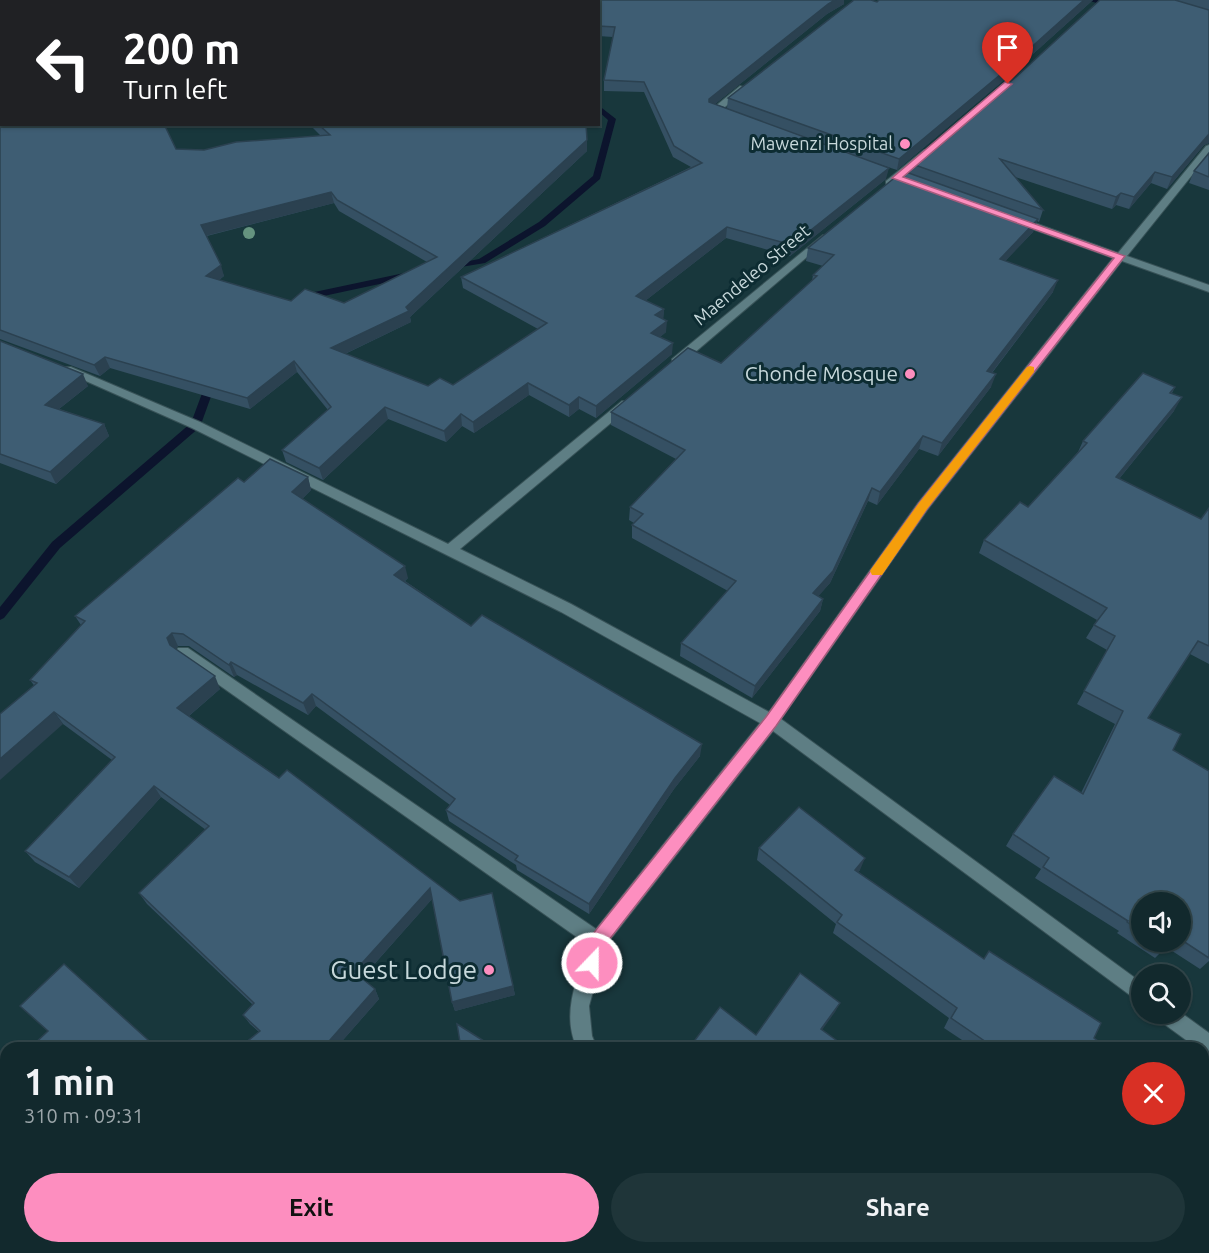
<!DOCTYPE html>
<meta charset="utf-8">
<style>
:root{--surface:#12292d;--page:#1f3539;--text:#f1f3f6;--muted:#9ca6aa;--line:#314549;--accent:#fd8ebf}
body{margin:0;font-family:Ubuntu,sans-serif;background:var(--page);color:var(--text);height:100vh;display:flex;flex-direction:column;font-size:22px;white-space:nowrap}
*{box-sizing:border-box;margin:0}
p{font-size:20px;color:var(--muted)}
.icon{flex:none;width:33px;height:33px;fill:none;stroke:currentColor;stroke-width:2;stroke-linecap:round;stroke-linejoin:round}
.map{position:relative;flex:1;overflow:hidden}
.sheet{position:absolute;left:0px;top:1042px;width:1209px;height:212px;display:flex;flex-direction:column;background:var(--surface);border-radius:18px 18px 0 0;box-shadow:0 2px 4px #0004,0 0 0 2px var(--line)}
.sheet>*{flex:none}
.guide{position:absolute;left:0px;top:0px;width:600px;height:126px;box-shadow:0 2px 4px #0004,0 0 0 2px var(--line);background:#202124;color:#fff;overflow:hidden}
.controls{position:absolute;left:1131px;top:892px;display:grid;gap:12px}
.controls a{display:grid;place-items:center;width:60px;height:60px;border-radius:50%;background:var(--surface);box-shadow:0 2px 4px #0004,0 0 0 2px var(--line);font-size:30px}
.pin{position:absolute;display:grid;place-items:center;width:51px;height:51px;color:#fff;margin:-62px -26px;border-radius:50% 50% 50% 0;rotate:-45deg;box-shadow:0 0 6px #0007}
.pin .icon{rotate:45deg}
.me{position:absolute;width:66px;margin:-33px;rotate:22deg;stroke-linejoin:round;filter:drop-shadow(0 0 4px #0008)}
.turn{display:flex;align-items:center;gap:21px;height:126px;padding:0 24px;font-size:27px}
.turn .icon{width:78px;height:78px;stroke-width:2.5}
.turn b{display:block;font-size:42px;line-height:51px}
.round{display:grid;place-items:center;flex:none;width:63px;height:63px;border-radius:32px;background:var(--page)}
.head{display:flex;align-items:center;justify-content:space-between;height:102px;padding:0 24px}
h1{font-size:36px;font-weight:600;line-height:45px}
.button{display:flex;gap:12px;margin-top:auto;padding:12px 24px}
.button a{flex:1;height:69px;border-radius:36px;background:var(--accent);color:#111;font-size:24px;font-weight:600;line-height:69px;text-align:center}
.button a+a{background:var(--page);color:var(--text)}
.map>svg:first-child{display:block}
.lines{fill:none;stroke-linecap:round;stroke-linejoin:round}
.stream{fill:#0c142d;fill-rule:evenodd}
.minor-casing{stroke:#385257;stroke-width:2}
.minor{fill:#5e7e84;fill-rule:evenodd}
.tree{fill:#65937f}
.wall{fill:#355063;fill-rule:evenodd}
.shaded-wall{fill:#2b4150}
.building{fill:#3e5d73;stroke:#2b4150;stroke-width:1.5;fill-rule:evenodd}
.route{fill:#fd8ebf;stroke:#a45c7c;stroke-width:1.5}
.slow{fill:#f59e0b}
.poi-dot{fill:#fd8ebf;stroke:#0d2c32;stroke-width:2}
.labels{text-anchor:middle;stroke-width:6;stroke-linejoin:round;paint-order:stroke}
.far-poi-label{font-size:18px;fill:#c7d8db;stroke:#0d2c32;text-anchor:end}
.far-street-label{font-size:18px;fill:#c7d8db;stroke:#0d2c32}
.poi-label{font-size:21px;fill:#c7d8db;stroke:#0d2c32;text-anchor:end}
.near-poi-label{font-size:26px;fill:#c7d8db;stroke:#0d2c32;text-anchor:end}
</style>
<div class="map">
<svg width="1209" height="1253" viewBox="0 0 1209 1253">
<rect width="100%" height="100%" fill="#18373c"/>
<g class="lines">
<g class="stream">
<path d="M1087 0H1097L1115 6 1112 8Z"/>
<path d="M598 105 616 119 600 179 545 226 485 263 449 269V265L479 259 539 222 593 176 608 120 598 111Z"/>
<path d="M409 272 412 273V277L305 300 301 297 305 294Z"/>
<path d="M212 377 217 380 200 427 60 548 4 618 0 620V607L52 542 191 423 207 380Z"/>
</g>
<g class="minor-casing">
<g id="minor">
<path d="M740 86 747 88 718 113H712V109Z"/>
<path d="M1209 145V154L1127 256 1209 285V292L1122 261 928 509 781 719 1142 983V1004L773 731 606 945 589 1006 592 1036 597 1048H577C561 1014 577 979 588 945L178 656 175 652 178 648H188L596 929 760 723 561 612 192 428 61 370 63 367H71L200 422 448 544 622 401H630L632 404 630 407 460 549 571 604 769 712 918 503 1113 258 1013 222V218H1021L1118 253 1206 146Z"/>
<path d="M924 150 932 152 894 185H886V181Z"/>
<path d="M823 235 828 238 827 240 680 365H672V359Z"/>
<path d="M1180 1012 1209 1033V1055L1203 1052V1048H1197L1160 1021 1157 1014H1180Z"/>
<path d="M788 1248H814L816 1253H790Z"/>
</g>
</g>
<use href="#minor" class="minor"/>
</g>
<circle class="tree" cx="249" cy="233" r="6"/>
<g class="wall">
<path d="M0 0H152L150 2H2L176 149 204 150 321 136 309 124H586L587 151 410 317 411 322 345 354 428 386 453 385 538 329 463 288 461 277 691 167 673 157 644 92 604 91V80L613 37 598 36V2L844 4 827 14 715 104 727 108 728 98 879 0H1093L1004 80 897 170 869 161 886 179 790 256 726 238 645 301 664 309 663 319 666 332 660 337 672 354 596 418 579 409 569 417 529 395 474 433 462 426 446 442 388 419 323 480 286 462 282 450 328 410 297 372 250 409 110 368 100 376 0 339ZM334 203 339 211 427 262 344 303 291 301 219 280 224 276 207 236Z"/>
<path d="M1100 0H1209V143L1204 145 1167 189 1151 183 1129 209 1116 205 1112 209 1015 177 1043 210 1039 222 1037 221 1033 232 1005 261 1053 292 992 373 991 387 938 456 919 449 877 505 868 501 830 583 818 596 823 599 820 611 752 698 680 656 681 643 728 591 632 538V525L634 523 629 520 630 507 676 459 611 425V412L721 363 812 281 813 275 823 266 806 261 808 248 910 173 912 164 1016 77Z"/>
<path d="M1209 153V190L1189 183 1194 171Z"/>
<path d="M0 341 88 386 59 409 104 424 109 436 56 484 0 463Z"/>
<path d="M1175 387 1172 393 1174 411 1119 479 1201 519 1209 508V664L1190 654 1148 718 1173 750 1209 771V961L1200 969 1166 947 1155 958 1117 933 1119 931 1035 878 1041 869 1006 846 1013 834 1081 793 1115 724 1077 704 1107 650 1086 638 1097 620 979 553 984 540 1028 507 1078 452 1083 441ZM1142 903H1180V942H1142Z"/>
<path d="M308 477 311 490 302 499 408 578 405 581 471 626 700 756 674 789 589 914 517 870 516 865 449 821 446 810 450 805 316 706 308 715 237 675 234 677 189 646H178L175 649 220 689 189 716 460 901 513 986 515 995 455 1011 452 1002 432 899 362 978 375 989 379 999 336 1048H239L259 1032 250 1024 243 1015 253 1005 147 904 139 893 206 830 161 797 79 888 35 862 25 851 112 760 63 724 30 680 81 625 75 616 244 482Z"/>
<path d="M759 848 860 870 858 872 984 959 989 951 1094 1038 1108 1048H974L944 1028 949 1018 833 933 836 924 757 860Z"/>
<path d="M858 1248H962L959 1253H864Z"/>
<path d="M1009 1248H1203L1209 1253H1015Z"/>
</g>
<g class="shaded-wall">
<path d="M136 0H152L150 2H134Z"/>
<path d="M835 0H844V4L827 14 709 109V99L828 4Z"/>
<path d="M1084 0H1093L1004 80 897 170 899 159Z"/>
<path d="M1209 134V143L1204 145 1167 189 1172 177Z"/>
<path d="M587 140V151L410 317 411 322 334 359 331 348 406 307Z"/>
<path d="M889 168 886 179 790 256 792 245Z"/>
<path d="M1155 172 1151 183 1129 209 1134 197Z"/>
<path d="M331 192 334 203 205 236 201 225Z"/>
<path d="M1121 193 1116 205 1112 209 1116 197Z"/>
<path d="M1038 219 1033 232 995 272 1000 259Z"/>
<path d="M727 227 726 238 636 308V296Z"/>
<path d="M221 265 224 276 210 287 206 276Z"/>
<path d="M1058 280 1053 292 983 384 987 371Z"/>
<path d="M664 309 663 321 655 315Z"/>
<path d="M667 321 666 332 651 345V333Z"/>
<path d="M673 343 672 354 596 418V406Z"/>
<path d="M105 357 110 368 100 376 94 365Z"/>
<path d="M294 361 297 372 250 409 247 398Z"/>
<path d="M83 374 88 386 50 416 45 405Z"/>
<path d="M996 374 991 387 938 456 942 443Z"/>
<path d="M528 383 529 395 474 433 473 422Z"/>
<path d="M579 397V409L569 417V405Z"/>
<path d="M1182 397 1174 411 1109 491 1116 477Z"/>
<path d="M385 407 388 419 323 480 319 468Z"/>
<path d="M461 414 462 426 446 442 444 431Z"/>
<path d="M104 424 109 436 56 484 50 472Z"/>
<path d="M923 436 919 449 877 505 880 492Z"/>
<path d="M308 477 311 490 296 505 292 492Z"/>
<path d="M872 488 868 501 830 583 810 606 813 593Z"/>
<path d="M405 566 408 578 397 587 394 575Z"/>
<path d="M823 599 820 611 752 698 755 686Z"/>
<path d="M172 633 178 646 173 651 167 638Z"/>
<path d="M231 662 237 675 234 677 229 665Z"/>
<path d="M215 676 220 689 184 720 177 708Z"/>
<path d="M312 694 316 706 308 715 303 703Z"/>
<path d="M54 712 63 724 0 780V759Z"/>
<path d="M702 744 700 756 674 789 589 914V904L675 778Z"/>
<path d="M154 786 161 797 79 888 69 877Z"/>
<path d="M865 858 860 870 850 881 855 870Z"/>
<path d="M430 888 433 898 359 981 354 972Z"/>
<path d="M513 986 515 995 455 1011 452 1002Z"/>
<path d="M375 989 379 999 336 1048H323Z"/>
<path d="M840 1003 835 1012 817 1037 821 1029Z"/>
<path d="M415 1248H417L420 1252 411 1253Z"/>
</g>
<g class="building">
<path d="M0 0H136L134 2H2V124H164L176 149 204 150 236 142 330 135 318 124H586L587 140 406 307 409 311 331 348 428 386 440 378 453 385 547 323 461 277 702 163 674 146 644 82 604 80 615 27 598 26V2H222L238 0H835L828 4 709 99V102L889 168 792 245 727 227 636 296 664 309 655 315 667 321 651 333 673 343 596 406 579 397 569 405 528 383 473 422 461 414 444 431 385 407 319 468 282 450 331 407 294 361 247 398 105 357 94 365 0 330ZM331 192 337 200 437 257 344 303 305 289 291 301 206 276 221 265 201 225Z"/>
<path d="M854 0H871L877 2 879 0H1084L1007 69 899 159 728 98Z"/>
<path d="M1100 0H1175L1209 10V134L1172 177 1155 172 1134 197 1121 193 1116 197 1000 159 1043 210 912 164 1016 77Z"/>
<path d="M1209 153V177L1194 171Z"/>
<path d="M903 171 1038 219 1000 259 1058 280 987 371 996 374 942 443 923 436 880 492 872 488 833 571 813 593 823 599 755 686 681 643 736 581 632 525 643 514 630 507 685 450 611 412 688 348 721 363 817 276 813 275 834 255 808 248Z"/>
<path d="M0 341 83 374 45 405 104 424 50 472 0 454Z"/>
<path d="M1143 373 1175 387 1170 393 1182 397 1116 477 1201 519 1209 508V646L1198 641 1148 718 1181 734 1173 750 1209 771V958L1180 939V903H1142V932L1127 922 1128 921 1043 867 1049 858 1013 834 1054 776 1083 794 1123 711 1084 691 1115 636 1094 625 1107 608 984 540 1020 502 1028 507 1087 443 1083 441Z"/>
<path d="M270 459 308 477 292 492 405 566 394 575 471 626 482 615 702 744 675 778 589 904 515 860 518 856 446 810 455 799 312 694 303 703 231 662 229 665 183 634 172 633 167 638 170 645 215 676 177 708 279 778 287 770 460 901 492 893 513 986 452 1002 430 888 354 972 375 989 323 1048H239L260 1031 243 1015 254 1003 139 893 209 826 154 786 69 877 25 851 115 757 54 712 0 759V714L37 683 30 680 85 621 75 616 238 478 244 482Z"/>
<path d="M799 807 865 858 855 870 984 959 989 951 1101 1023 1094 1038 1108 1048H995L951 1018 957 1008 837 922 842 915 759 848Z"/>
<path d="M1157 942H1169L1166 948Z"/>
<path d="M64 964 157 1048H30L48 1031 20 1006Z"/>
<path d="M800 973 840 1003 821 1029 847 1048H689L720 1007 756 1035Z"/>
<path d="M457 1024 495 1048H461Z"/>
<path d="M1203 1117 1209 1121V1253H1031L1025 1248H1203Z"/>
<path d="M230 1248H415L411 1253H235Z"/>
<path d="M616 1248H636L643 1253H614Z"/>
<path d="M871 1248H962L959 1253H877Z"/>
<path d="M177 1250 178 1253H171Z"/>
</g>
<path class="route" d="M1005 82 1012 84 903 177 1125 256 927 509 776 726 605 945 598 969 592 971 586 969 583 963 592 935 766 717 919 503 1114 258 892 178Z"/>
<path class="slow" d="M1030 366 1034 367V372L927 509 882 575H872L870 571 872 568 919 503 1027 367Z"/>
<g class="poi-dot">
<circle cx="905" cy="144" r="6"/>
<circle cx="910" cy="374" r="6"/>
<circle cx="489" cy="970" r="6"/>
</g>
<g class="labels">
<g class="far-poi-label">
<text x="893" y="150">Mawenzi Hospital</text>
</g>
<g class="far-street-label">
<text transform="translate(752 275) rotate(-40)" y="6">Maendeleo Street</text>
</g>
<g class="poi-label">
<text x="898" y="381">Chonde Mosque</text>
</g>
<g class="near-poi-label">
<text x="477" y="979">Guest Lodge</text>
</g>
</g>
</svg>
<div class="controls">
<a><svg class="icon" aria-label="sound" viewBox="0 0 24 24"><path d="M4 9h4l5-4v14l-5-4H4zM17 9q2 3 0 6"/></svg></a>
<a><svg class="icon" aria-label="search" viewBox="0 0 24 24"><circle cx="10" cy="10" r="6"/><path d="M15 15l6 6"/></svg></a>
</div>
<div class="pin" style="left:1008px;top:84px;background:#d93025"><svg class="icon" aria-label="arrive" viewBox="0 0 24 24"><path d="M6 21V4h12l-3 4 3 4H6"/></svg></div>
<svg class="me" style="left:592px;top:963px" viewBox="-20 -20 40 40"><circle r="17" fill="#fd8ebf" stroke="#fff" stroke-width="3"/><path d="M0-11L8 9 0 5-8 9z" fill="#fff"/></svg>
<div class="guide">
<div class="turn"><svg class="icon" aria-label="left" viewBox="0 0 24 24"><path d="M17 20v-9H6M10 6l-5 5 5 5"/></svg><div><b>200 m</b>Turn left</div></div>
</div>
<section class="sheet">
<div class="head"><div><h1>1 min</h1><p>310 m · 09:31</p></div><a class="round" style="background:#d93025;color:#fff"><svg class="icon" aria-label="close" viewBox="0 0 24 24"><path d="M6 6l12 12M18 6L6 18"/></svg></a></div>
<div class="button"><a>Exit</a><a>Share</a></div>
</section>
</div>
